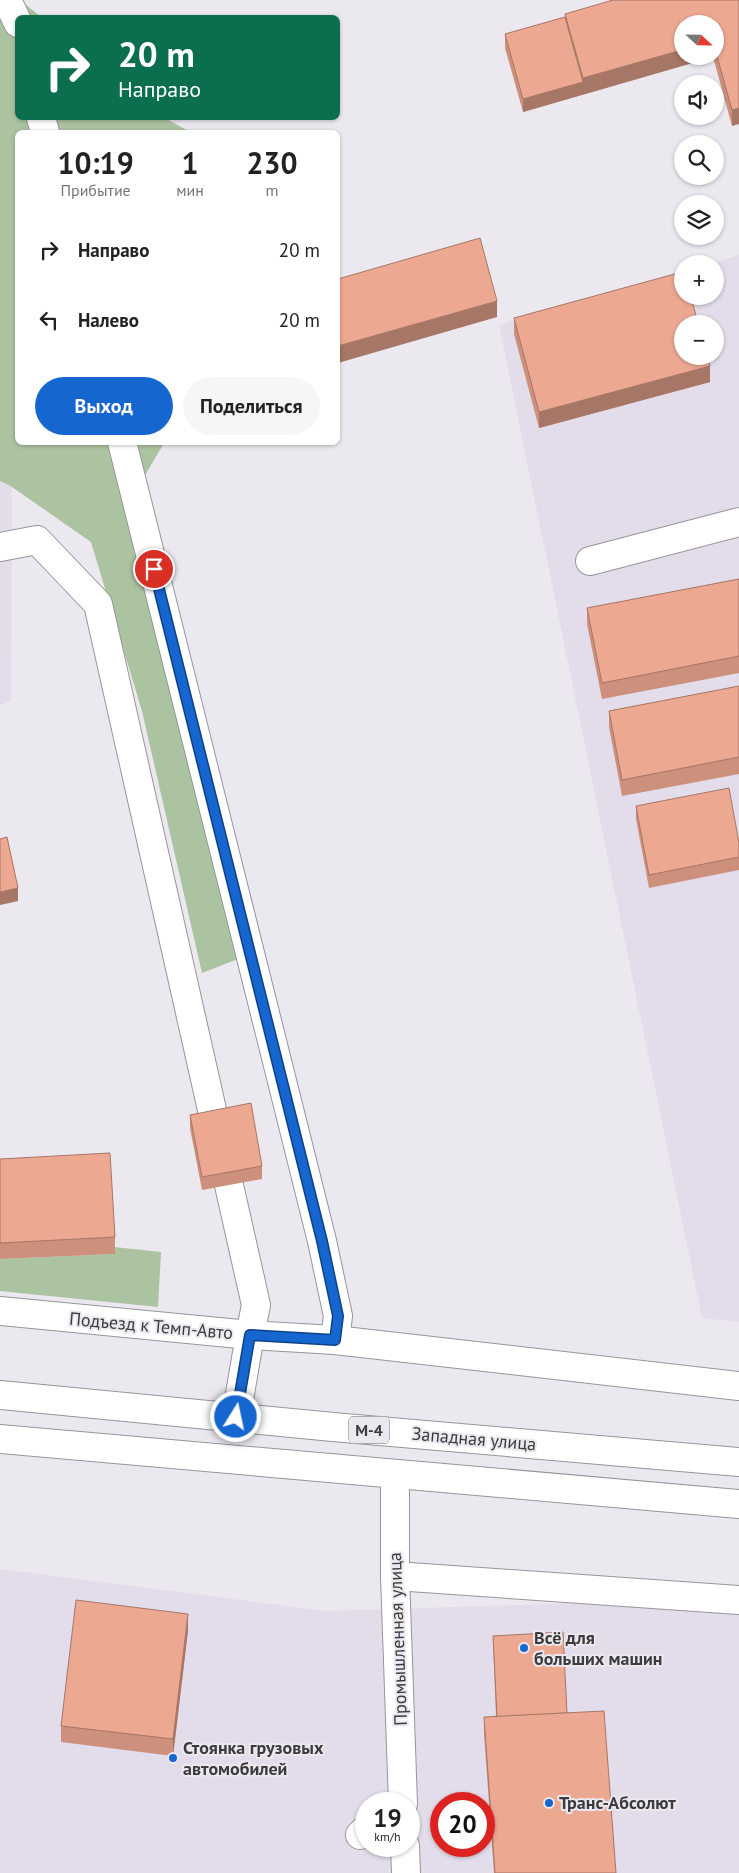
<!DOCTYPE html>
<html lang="ru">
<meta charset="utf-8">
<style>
:root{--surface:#fff;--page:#f6f6f6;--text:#222;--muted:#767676;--accent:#1666d0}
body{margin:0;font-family:"PT Sans",sans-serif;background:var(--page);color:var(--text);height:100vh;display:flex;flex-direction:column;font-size:19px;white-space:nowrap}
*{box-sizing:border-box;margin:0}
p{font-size:16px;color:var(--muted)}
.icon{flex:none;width:28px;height:28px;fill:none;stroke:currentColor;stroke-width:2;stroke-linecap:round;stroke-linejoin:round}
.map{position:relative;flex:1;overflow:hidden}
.drawer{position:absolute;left:15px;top:130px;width:325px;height:315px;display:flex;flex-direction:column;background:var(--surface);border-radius:8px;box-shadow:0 1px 4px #0004}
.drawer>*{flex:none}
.hud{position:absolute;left:15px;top:15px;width:325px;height:105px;border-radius:8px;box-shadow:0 1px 4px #0004;background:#0b6e4f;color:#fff;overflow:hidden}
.needle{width:32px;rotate:112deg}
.buttons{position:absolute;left:674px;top:15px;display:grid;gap:10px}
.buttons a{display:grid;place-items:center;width:50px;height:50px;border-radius:50%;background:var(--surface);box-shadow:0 1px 4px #0004;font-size:25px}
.speed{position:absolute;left:355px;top:1792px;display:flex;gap:10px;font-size:25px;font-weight:700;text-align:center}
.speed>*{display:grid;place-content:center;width:65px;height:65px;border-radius:50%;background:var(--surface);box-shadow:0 1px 4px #0004;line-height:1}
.speed small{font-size:12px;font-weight:400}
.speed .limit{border:8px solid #d22;background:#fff;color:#111}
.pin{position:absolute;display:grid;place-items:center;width:42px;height:42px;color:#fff;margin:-21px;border:2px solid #fff;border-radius:50%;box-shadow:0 1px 5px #0007}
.me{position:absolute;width:55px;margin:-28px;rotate:10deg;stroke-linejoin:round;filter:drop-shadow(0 0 4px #0008)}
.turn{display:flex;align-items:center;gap:18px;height:105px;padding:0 20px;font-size:22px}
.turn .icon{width:65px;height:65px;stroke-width:2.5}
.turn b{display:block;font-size:35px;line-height:42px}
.eta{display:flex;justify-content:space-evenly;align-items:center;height:85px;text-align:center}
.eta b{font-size:30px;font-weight:600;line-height:35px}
.primary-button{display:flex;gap:10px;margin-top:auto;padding:10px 20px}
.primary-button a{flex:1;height:58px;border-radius:30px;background:var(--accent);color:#fff;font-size:20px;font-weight:600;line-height:58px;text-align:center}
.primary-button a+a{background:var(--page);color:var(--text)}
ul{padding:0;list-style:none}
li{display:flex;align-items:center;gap:15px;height:70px;padding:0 20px}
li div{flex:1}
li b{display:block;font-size:19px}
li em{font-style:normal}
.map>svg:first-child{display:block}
.built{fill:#e3dcea;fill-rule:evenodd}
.green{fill:#acc3a1}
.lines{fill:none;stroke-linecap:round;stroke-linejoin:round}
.minor-casing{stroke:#97959a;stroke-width:30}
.major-casing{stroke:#97959a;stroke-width:30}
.minor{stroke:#fff;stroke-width:28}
.major{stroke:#fff;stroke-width:28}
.wall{fill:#cc907d;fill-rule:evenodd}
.shaded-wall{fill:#a67666}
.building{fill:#eda891;stroke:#a67666}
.route-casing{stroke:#0e4287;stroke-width:12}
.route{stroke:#1666d0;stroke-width:9}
.poi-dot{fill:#1666d0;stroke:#ebe8ef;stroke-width:2}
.labels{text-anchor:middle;stroke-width:4;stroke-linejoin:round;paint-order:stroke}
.shield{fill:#ebe8ef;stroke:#716f73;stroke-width:1}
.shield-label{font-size:16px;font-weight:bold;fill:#3d3b3e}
.street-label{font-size:18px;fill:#3d3b3e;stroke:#ebe8ef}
.poi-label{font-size:18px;font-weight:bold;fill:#3d3b3e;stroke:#ebe8ef;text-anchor:start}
</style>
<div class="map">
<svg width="739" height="1873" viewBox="0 0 739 1873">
<rect width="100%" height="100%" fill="#ebe8ef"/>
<g class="built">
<path d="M739 255V1322L702 1318 499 325 682 271V296H715V264H708ZM682 324H715V356H682Z"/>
<path d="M0 481 12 487 11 701 0 705Z"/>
<path d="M0 1569 325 1611 739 1598V1873H0ZM366 1804H409V1846H366ZM441 1804H484V1846H441Z"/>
</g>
<g class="green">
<path d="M0 0H20L41 17 18 18V118H165L190 132H18V442L164 443 135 492 243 957 202 973 142 711 91 542 12 487 0 481Z"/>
<path d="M114 1247 161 1252 158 1307 0 1291V1259L114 1254Z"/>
</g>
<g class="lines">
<g class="minor-casing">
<g id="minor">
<path d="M7 0 18 23"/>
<path d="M41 118 45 132"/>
<path d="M0 547 37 540 98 604 256 1305 250 1335 335 1340 338 1316 322 1241 122 442"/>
<path d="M590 561 739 522"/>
<path d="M0 1311 250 1335 236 1417"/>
<path d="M335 1340 739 1386"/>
<path d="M395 1474V1576L403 1804"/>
<path d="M395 1576 739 1600"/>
<path d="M360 1835 366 1829"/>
<path d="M405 1846 406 1873"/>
</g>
</g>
<g class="major-casing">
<g id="major">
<path d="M0 1395 333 1427 739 1462"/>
<path d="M0 1439 739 1504"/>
</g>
</g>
<use href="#minor" class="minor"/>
<use href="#major" class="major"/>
</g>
<g class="wall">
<path d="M739 0 732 126 713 57 523 112 505 48V34L565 17V14ZM715 24V56H682Z"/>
<path d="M514 318 710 382 539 428 514 334Z"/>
<path d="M739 579V673L602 699 587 624V608Z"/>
<path d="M739 686V774L622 796 609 727V711Z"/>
<path d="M636 806 739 843V870L649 888 636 819Z"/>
<path d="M190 1115 262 1166V1179L202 1190 190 1128Z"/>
<path d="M0 1159 115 1237V1254L0 1259Z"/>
<path d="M188 1630 173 1756 61 1742V1726Z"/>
<path d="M493 1636 616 1873H494L484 1734V1717H496Z"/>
</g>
<g class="shaded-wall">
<path d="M682 50V56H713V57L523 112V99L583 82V78Z"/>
<path d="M739 108V124L732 126V110Z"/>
<path d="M497 301V317L338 363V346Z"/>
<path d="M710 366V382L539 428V412Z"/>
<path d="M18 888V901L0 905V892Z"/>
<path d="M188 1614V1630L173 1756V1739Z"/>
</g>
<g class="building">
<path d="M613 0H739V108L732 110 715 49V24H682V50L583 78 565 14Z"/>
<path d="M565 17 583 82 523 99 505 34Z"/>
<path d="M480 238 497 301 338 346V279Z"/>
<path d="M682 272V296H691L698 324H682V356H707L710 366 539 412 514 318Z"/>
<path d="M739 579V656L602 683 587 608Z"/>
<path d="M739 686V757L622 780 609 711Z"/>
<path d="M729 788 739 843V857L649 875 636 806Z"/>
<path d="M7 837 18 888 0 892V839Z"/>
<path d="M251 1103 262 1166 202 1177 190 1115Z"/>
<path d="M110 1153 115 1237 0 1243V1159Z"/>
<path d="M76 1600 188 1614 173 1739 61 1726Z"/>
<path d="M563 1632 567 1713 497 1717 493 1636Z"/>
<path d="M604 1711 616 1873H495L484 1717Z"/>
</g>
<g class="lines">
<g class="route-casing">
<path id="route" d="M154 569 322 1241 338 1316 335 1340 250 1335 236 1417"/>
</g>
<use href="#route" class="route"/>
</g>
<g class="poi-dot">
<circle cx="524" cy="1648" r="5"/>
<circle cx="173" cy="1758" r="5"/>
<circle cx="549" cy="1803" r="5"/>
</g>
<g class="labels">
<rect class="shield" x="349" y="1416.5" width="40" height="27" rx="4"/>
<g class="shield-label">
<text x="369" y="1436">М-4</text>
</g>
<g class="street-label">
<text transform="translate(151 1326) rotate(5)" y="6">Подъезд к Темп-Авто</text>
<text transform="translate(474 1439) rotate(5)" y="6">Западная улица</text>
<text transform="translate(398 1639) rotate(-92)" y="6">Промышленная улица</text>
</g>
<g class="poi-label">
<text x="534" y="1644">Всё для<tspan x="534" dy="21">больших машин</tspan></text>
<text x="183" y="1754">Стоянка грузовых<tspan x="183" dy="21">автомобилей</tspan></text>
<text x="559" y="1809">Транс-Абсолют</text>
</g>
</g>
</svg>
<div class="buttons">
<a><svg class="needle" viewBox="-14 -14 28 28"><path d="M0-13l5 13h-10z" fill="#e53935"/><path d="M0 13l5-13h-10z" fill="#767676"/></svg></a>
<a><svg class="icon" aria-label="sound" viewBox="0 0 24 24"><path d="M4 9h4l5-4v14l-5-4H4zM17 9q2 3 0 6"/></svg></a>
<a><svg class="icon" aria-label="search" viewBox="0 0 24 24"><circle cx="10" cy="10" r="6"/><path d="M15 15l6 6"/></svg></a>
<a><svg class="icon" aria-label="layers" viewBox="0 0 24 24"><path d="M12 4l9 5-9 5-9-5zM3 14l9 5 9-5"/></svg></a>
<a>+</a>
<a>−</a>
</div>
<div class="speed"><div>19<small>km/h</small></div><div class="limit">20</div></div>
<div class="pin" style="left:154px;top:569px;background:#d93025"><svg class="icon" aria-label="arrive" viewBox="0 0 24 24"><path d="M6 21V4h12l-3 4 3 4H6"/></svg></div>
<svg class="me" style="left:236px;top:1417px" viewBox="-20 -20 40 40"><circle r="17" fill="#1666d0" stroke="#fff" stroke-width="3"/><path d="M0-11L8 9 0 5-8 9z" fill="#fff"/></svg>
<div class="hud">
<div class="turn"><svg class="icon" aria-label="right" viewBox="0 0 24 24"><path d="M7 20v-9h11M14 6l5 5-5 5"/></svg><div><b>20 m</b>Направо</div></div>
</div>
<section class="drawer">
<div class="eta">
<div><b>10:19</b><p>Прибытие</p></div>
<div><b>1</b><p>мин</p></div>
<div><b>230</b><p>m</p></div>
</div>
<ul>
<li><svg class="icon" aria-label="right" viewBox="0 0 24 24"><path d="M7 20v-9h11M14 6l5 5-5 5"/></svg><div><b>Направо</b></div><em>20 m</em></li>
<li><svg class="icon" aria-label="left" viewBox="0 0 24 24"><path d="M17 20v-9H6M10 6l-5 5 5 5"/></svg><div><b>Налево</b></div><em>20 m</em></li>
</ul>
<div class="primary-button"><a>Выход</a><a>Поделиться</a></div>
</section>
</div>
